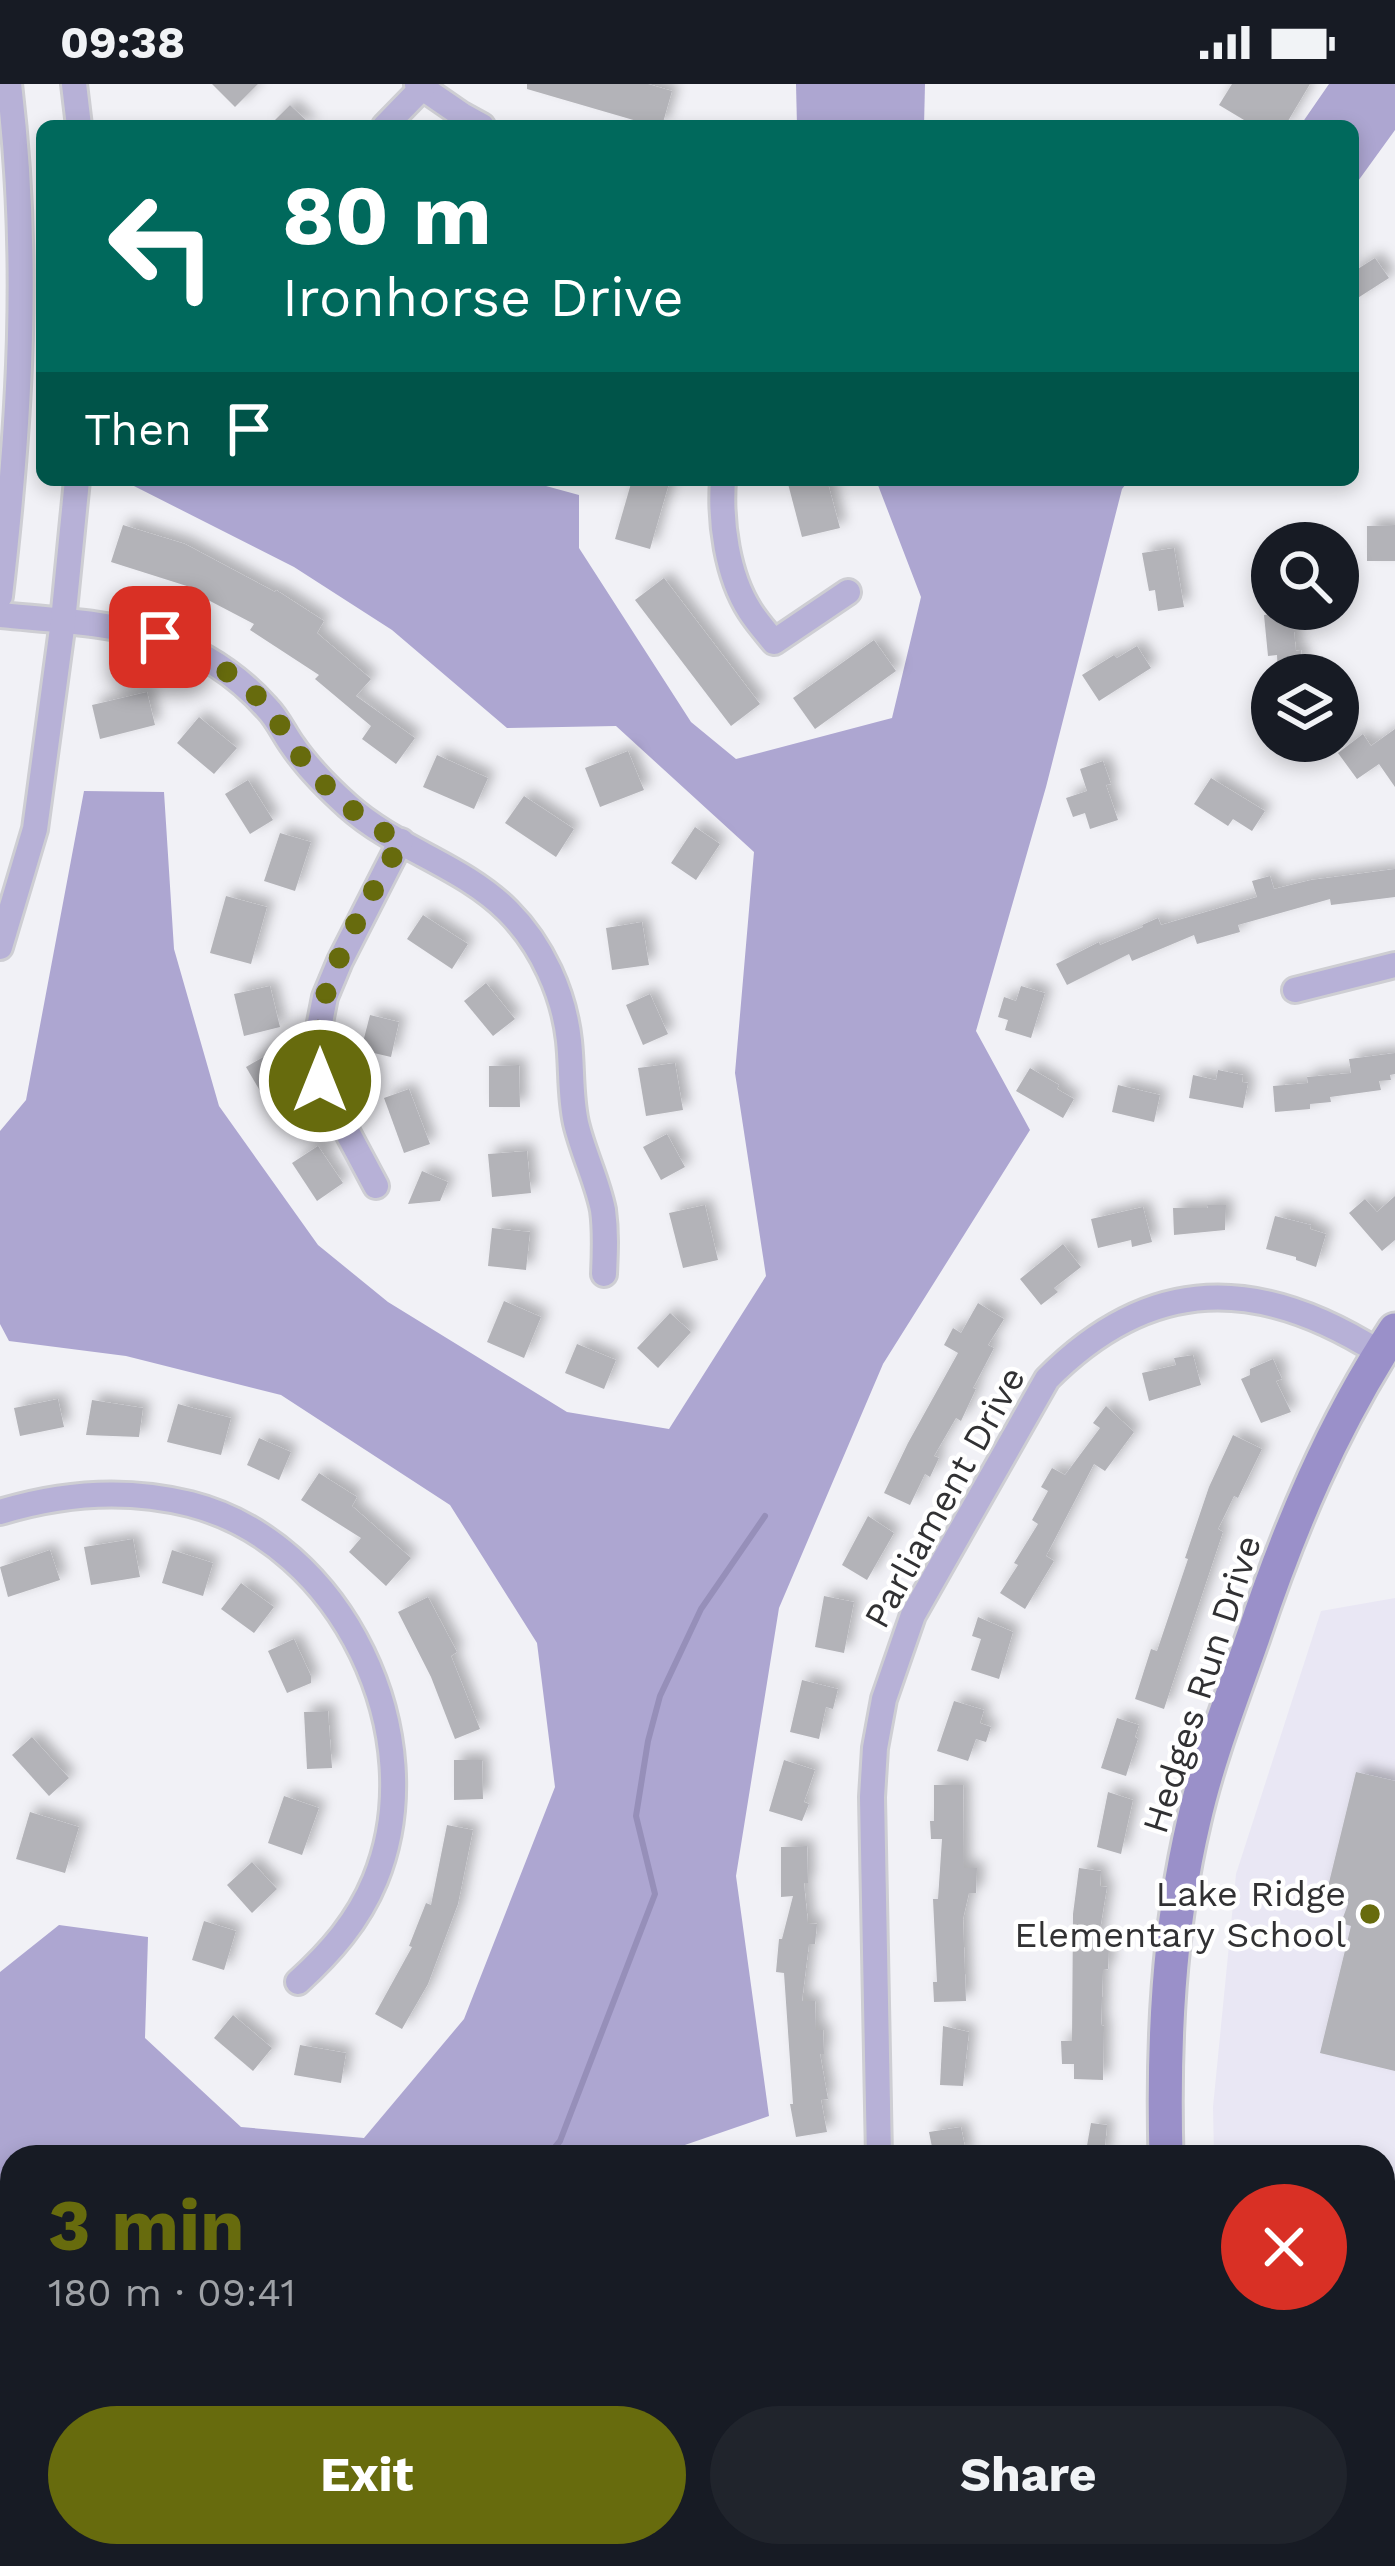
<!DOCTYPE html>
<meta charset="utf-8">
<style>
:root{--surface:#171b24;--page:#20242c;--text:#f1f3f6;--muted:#9ea1a6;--accent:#676b0d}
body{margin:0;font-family:"Work Sans",sans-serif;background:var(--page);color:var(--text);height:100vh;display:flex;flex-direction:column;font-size:45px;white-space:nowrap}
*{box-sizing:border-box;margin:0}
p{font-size:39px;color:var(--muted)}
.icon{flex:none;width:66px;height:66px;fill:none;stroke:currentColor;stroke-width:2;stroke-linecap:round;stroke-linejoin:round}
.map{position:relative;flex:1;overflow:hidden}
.details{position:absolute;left:0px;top:2061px;width:1395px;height:423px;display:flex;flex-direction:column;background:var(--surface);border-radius:36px 36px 0 0;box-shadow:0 6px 18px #0003}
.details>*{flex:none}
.banner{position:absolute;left:36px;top:36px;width:1323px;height:366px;border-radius:18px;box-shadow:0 6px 18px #0003;background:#00695c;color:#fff;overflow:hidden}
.controls{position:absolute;left:1251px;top:438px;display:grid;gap:24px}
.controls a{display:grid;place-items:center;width:108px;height:108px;border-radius:50%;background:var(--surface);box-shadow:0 6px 18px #0003;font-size:60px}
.pin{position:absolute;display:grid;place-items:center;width:102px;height:102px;color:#fff;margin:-51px;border-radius:24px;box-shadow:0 6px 18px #0006}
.me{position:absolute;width:132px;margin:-66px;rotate:0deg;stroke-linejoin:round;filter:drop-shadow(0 0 9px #0008)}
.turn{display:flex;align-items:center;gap:42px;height:252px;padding:0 48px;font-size:54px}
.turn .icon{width:156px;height:156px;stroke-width:2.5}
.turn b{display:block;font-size:84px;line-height:102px}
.then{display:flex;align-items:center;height:114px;padding:0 48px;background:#0003;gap:24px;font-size:45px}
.round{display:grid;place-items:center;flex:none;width:126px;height:126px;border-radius:63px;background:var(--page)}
.overview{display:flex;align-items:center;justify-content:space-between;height:204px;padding:0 48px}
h1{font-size:72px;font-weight:700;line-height:90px;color:var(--accent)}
.primary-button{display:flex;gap:24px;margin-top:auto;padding:24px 48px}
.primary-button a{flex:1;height:138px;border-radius:72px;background:var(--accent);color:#fff;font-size:48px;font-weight:700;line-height:138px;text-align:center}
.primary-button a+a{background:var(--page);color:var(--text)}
.status{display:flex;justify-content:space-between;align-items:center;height:84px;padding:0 60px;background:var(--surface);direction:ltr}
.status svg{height:33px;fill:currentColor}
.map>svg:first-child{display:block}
.built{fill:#e9e7f4}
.forest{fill:#ada6d1}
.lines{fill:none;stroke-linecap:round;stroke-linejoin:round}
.stream{stroke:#968fb9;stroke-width:6}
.building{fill:#b3b3b8;filter:url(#shadow)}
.street-casing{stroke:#ceced3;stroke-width:30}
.secondary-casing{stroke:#ceced3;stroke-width:39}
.street{stroke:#b7b1d7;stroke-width:24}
.secondary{stroke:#9a90c9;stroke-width:33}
.route{stroke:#676b0d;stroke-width:21;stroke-dasharray:0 37.8}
.poi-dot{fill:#676b0d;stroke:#fff;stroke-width:4.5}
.labels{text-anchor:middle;stroke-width:9;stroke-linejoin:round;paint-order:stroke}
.street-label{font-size:36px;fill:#313133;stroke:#fff}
.poi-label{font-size:36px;fill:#313133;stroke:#fff;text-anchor:end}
</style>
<div class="status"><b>09:38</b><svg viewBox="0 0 49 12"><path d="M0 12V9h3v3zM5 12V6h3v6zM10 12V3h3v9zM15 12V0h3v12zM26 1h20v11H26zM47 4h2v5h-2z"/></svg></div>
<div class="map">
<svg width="1395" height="2482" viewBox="0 0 1395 2482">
<defs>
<filter id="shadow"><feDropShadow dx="7" dy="-7" stdDeviation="6" flood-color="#0004"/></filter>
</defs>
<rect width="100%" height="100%" fill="#f1f1f6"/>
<path class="built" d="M1395 1514V2343H1383V2073H1214L1213 2023 1236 1790 1321 1527Z"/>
<g class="forest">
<path d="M796 0H925L924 42H797Z"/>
<path d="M1329 0H1395V46L1353 104V42H1300Z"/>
<path d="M132 396H524L579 411V464L691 638 736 675 892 634 921 513 876 396H1129L1122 405 1046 703 976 947 1030 1046 883 1280 779 1524 736 1792 769 2032 650 2073H12V2253L0 2250V1888L59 1841 148 1853 145 1954 241 2043 364 2054 464 1935 555 1703 537 1559 450 1421 281 1311 126 1272 9 1257 0 1240V1047L26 1016 84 707 164 708 174 865 219 1022 318 1161 388 1218 567 1328 669 1345 766 1192 735 989 754 768 616 642 507 644 392 546 294 483 132 401Z"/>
<path d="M281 2472H527L616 2482H274Z"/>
</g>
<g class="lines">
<g class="stream">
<path d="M547 2073 560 2057 655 1810 636 1732 648 1657 660 1612 701 1525 765 1432"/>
<path d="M435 2472 439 2482"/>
</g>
</g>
<g class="building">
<path d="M212 0H258L235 23Z"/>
<path d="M527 0H648L672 7 662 42H654L527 5Z"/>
<path d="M1232 0H1310L1285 42H1254L1219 21Z"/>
<path d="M290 21 312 42H269Z"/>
<path d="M1375 174 1389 194 1353 217V188Z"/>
<path d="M632 396H670L650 465 615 455Z"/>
<path d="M787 396H827L840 444 802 453Z"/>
<path d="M123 441 185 460 275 508 276 506 324 537 317 549 371 595 356 612 415 654 396 680 362 655 371 642 315 595 319 591 250 546 254 540 189 506 190 503 111 478Z"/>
<path d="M1395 441V477H1367V442Z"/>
<path d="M1174 464 1184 523 1158 527 1155 506 1149 507 1142 469Z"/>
<path d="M664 494 760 620 731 642 635 516Z"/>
<path d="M1292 528 1296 567 1301 566 1303 587 1278 589 1277 571 1268 572 1264 531Z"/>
<path d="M874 556 896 587 815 645 793 614Z"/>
<path d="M1137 562 1151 584 1099 617 1082 591 1114 571 1117 574Z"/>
<path d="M147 608 155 641 100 655 92 621Z"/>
<path d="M199 633 237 664 214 690 177 659Z"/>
<path d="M1395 645V703L1379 680 1357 695 1338 669 1363 650 1371 662Z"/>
<path d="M628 667 644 706 600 723 585 684Z"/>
<path d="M437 671 488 694 474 725 423 703Z"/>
<path d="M1103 677 1111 700 1106 701 1118 736 1090 745 1085 729 1073 733 1066 714 1087 707 1080 685Z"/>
<path d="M1211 694 1265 727 1252 747 1233 735 1228 742 1194 720Z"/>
<path d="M248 696 273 736 250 750 225 710Z"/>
<path d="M524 712 574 745 556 773 505 739Z"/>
<path d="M695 743 720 760 696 796 671 779Z"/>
<path d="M280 749 311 758 295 807 264 797Z"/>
<path d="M1395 785V813L1331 821 1330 815 1238 841 1240 848 1197 860 1194 851 1132 877 1129 870 1067 901 1056 880 1099 858 1100 861 1143 843 1142 841 1158 834 1161 841 1257 813 1252 797 1270 792 1274 805 1311 796Z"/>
<path d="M226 812 267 823 251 880 210 869Z"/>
<path d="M423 831 468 860 452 885 407 855Z"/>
<path d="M642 838 649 881 612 886 606 844Z"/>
<path d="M486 899 515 935 493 952 464 917Z"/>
<path d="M270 902 280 943 244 952 234 910Z"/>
<path d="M1021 902 1045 909 1031 954 1005 946 1008 936 998 933 1004 913 1016 917Z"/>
<path d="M650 910 668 950 643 961 626 921Z"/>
<path d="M370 931 399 938 391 973 361 966Z"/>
<path d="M279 964 299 997 266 1017 246 983Z"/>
<path d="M1395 969V990L1390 991 1391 996 1379 997 1381 1006 1330 1013 1331 1018 1310 1020V1025L1275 1028 1273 1002 1308 999 1307 993 1351 989 1349 975Z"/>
<path d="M675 979 683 1026 646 1032 638 984Z"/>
<path d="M519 981 520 1023H489V982Z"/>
<path d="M1030 984 1059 1001 1057 1005 1074 1015 1063 1034 1016 1007Z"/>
<path d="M1218 986 1243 991 1242 998 1248 999 1243 1024 1189 1014 1193 991 1216 996Z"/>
<path d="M1118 1001 1160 1011 1154 1038 1112 1028Z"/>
<path d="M409 1005 430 1060 404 1069 384 1014Z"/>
<path d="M667 1050 685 1083 661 1096 643 1063Z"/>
<path d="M318 1062 343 1099 317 1117 292 1079Z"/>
<path d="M527 1067 531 1109 492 1113 488 1070Z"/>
<path d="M422 1087 448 1098 440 1117 408 1120Z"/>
<path d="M1395 1112V1156L1382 1167 1349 1129 1365 1115 1377 1128Z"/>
<path d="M705 1121 718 1176 683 1184 669 1129Z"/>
<path d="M1207 1121H1226L1225 1146 1174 1151 1173 1124H1208Z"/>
<path d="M1143 1123 1152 1158 1132 1163 1131 1156 1098 1164 1091 1135Z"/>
<path d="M1275 1132 1311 1141 1310 1145 1326 1150 1316 1183 1296 1176V1173L1266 1165Z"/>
<path d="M492 1144 530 1148 526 1186 488 1182Z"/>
<path d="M1063 1160 1081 1183 1054 1204 1058 1208 1041 1221 1020 1195Z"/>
<path d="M504 1217 541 1233 524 1274 487 1258Z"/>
<path d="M978 1219 1004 1235 988 1261 994 1264 973 1304 976 1305 961 1337 956 1334 934 1372 939 1374 930 1393 925 1390 910 1421 884 1409 908 1359 958 1269 944 1261 953 1244 961 1249Z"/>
<path d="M670 1229 691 1248 658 1284 637 1264Z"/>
<path d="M577 1260 616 1276 604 1305 565 1289Z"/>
<path d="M1193 1271 1201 1301 1149 1317 1142 1289 1176 1281 1174 1274Z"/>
<path d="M1273 1275 1282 1295 1276 1297 1291 1328 1261 1339 1241 1295 1250 1291V1285Z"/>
<path d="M58 1315 64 1343 20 1352 14 1324Z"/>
<path d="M92 1316 143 1324 139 1353 86 1351Z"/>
<path d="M178 1320 231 1334 221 1371 167 1358Z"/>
<path d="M1106 1322 1134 1348 1105 1387 1094 1380 1046 1472 1054 1477 1025 1525 1000 1509 1018 1481 1014 1479 1038 1440 1032 1436 1048 1407 1041 1403 1052 1384 1065 1391 1100 1344 1093 1339Z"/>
<path d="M1233 1351 1262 1365 1238 1414 1234 1412 1218 1445 1223 1448 1164 1625 1135 1615 1151 1565 1157 1567 1188 1475 1185 1474 1209 1403Z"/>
<path d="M259 1354 291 1368 279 1396 247 1381Z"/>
<path d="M319 1389 357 1413 352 1422 411 1474 386 1502 349 1468 361 1454 301 1416Z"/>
<path d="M868 1432 894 1449 867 1496 842 1481Z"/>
<path d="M133 1455 140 1493 91 1501 84 1463Z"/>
<path d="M50 1466 60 1496 8 1513 0 1483Z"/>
<path d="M172 1466 213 1479 203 1512 162 1499Z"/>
<path d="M241 1499 274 1523 254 1549 221 1525Z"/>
<path d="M824 1512 854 1518 844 1569 815 1563Z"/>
<path d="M428 1513 457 1568 451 1572 480 1645 455 1655 431 1593 398 1528Z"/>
<path d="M978 1533 1013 1548 999 1595 971 1586 981 1555 972 1552Z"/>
<path d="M294 1555 311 1592V1599L287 1609 268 1567Z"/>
<path d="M802 1596 838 1605 833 1625 826 1623 819 1655 790 1648Z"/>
<path d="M954 1617 984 1626 980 1639 991 1643 986 1658 976 1655 968 1677 937 1667Z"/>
<path d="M328 1627 332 1684 307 1685 304 1628Z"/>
<path d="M1117 1634 1139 1641 1135 1653 1138 1655 1126 1692 1101 1684Z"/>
<path d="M32 1653 69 1694 49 1712 12 1671Z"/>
<path d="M454 1676H482L483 1715 454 1716Z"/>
<path d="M784 1676 815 1686 804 1718 809 1720 802 1737 769 1727Z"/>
<path d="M1356 1688 1395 1697V1987L1320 1969 1351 1842 1341 1839 1348 1820 1325 1815Z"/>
<path d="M934 1701H963L964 1784H977L976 1809H969L963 1835 966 1917 934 1918 933 1898H937L933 1815H938L942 1755H931L930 1737H934Z"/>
<path d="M1108 1708 1133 1716 1121 1770 1097 1763Z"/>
<path d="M284 1712 319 1724 302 1771 268 1759Z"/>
<path d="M30 1728 79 1743 65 1789 16 1775Z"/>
<path d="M447 1741 473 1746 458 1820 428 1900 402 1945 375 1930 412 1863 409 1862 426 1819 431 1821Z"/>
<path d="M807 1762 808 1799H804L808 1839 817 1840 815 1860H809L802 1917H815L816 1946H823L824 1970H820L828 2015 821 2016 827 2048 796 2053 790 2020H793L784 1889 776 1888 779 1855H782L793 1812 781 1813V1763Z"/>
<path d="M252 1778 277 1805 252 1829 227 1801Z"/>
<path d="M1079 1784 1101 1787 1100 1802 1107 1803 1097 1864 1109 1865 1108 1885 1103 1886 1101 1941 1104 1942 1103 1996 1074 1995V1980H1062L1061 1957H1072L1073 1830Z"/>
<path d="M204 1837 236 1847 224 1886 192 1876Z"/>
<path d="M233 1931 272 1964 253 1987 214 1954Z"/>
<path d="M943 1942 969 1948 963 2002 940 2001Z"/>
<path d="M300 1961 346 1969 341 1999 294 1991Z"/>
<path d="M1091 2039 1107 2041 1104 2073H1085Z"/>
<path d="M961 2043 967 2073H934L929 2048Z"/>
</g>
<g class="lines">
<g class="street-casing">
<g id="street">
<path d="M74 0 79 42"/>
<path d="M417 0 462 31 482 42"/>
<path d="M385 42 422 4"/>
<path d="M723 396C720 438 727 491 750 527 757 538 766 548 774 558L848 508"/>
<path d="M0 512C20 340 30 173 9 0"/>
<path d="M0 531C104 541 192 540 267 624 278 635 284 650 293 662 308 684 328 704 348 722 396 765 462 781 508 827 542 861 564 910 569 957 572 985 570 1012 576 1039 583 1069 597 1096 603 1126 606 1148 605 1168 604 1190"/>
<path d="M0 863 35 745 63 537 77 396"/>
<path d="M1295 906 1395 881"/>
<path d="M376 1102 320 997 316 959 325 913 340 877 401 757"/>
<path d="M0 1428C62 1409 126 1404 190 1420 343 1459 434 1652 375 1796 358 1837 331 1868 298 1898"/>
<path d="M879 2073 872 1713 875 1664 884 1615 913 1531 1047 1295C1151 1190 1259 1192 1380 1269"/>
<path d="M1383 2380H1395"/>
<path d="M0 2406 12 2408"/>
<path d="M1179 2472 1212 2482"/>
<path d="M1132 2482 1137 2472"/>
<path d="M1236 2482 1240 2472"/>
</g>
</g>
<g class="secondary-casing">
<path id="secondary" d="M1166 2073C1163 1960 1168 1846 1194 1736 1208 1674 1232 1613 1253 1553 1289 1445 1332 1342 1395 1246"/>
</g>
<use href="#street" class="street"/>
<use href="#secondary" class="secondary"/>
</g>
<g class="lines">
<path class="route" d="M160 553C202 570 239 591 269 625 279 637 285 652 295 665 322 702 359 737 401 757 370 815 319 892 317 959 316 971 319 985 320 997"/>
</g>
<circle class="poi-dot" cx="1370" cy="1830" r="12"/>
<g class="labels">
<g class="street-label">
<text transform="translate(944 1413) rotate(-61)" y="13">Parliament Drive</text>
<text transform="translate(1201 1600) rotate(-72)" y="13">Hedges Run Drive</text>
</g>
<g class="poi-label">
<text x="1346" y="1822">Lake Ridge<tspan x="1346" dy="41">Elementary School</tspan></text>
</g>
</g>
</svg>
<div class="controls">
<a><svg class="icon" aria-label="search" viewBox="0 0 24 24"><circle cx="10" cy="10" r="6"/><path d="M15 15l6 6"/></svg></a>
<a><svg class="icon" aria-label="layers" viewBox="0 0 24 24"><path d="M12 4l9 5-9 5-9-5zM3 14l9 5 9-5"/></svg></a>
</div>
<div class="pin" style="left:160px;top:553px;background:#d93025"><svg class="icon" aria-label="arrive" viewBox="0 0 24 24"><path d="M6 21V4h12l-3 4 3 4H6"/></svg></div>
<svg class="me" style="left:320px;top:997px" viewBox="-20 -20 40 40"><circle r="17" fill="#676b0d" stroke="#fff" stroke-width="3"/><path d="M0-11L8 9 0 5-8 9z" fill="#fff"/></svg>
<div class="banner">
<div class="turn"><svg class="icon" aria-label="left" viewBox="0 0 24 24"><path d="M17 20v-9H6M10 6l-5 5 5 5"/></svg><div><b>80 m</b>Ironhorse Drive</div></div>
<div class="then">Then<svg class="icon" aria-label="arrive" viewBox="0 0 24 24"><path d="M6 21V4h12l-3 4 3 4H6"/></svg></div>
</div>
<section class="details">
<div class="overview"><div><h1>3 min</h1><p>180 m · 09:41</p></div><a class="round" style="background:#d93025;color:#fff"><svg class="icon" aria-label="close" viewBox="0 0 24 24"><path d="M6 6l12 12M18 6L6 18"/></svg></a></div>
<div class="primary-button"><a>Exit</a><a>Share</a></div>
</section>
</div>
